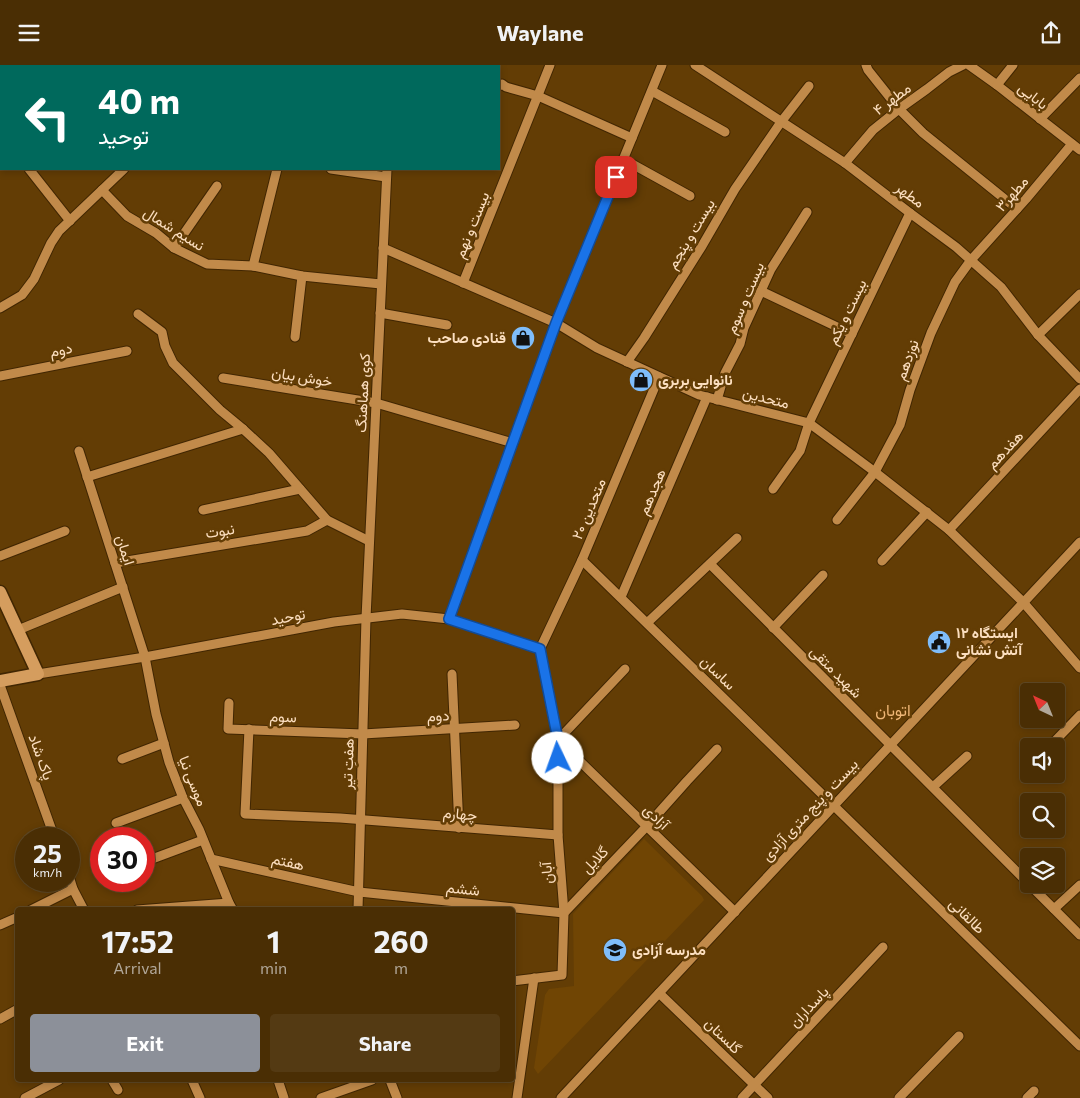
<!DOCTYPE html>
<meta charset="utf-8">
<style>
:root{--surface:#4a2e04;--page:#543a13;--text:#f1f3f6;--muted:#b2a89a;--line:#614a26;--accent:#8c9099}
body{margin:0;font-family:Commissioner,Vazirmatn,sans-serif;background:var(--page);color:var(--text);height:100vh;display:flex;flex-direction:column;font-size:19px;white-space:nowrap}
*{box-sizing:border-box;margin:0}
p{font-size:16px;color:var(--muted)}
.icon{flex:none;width:28px;height:28px;fill:none;stroke:currentColor;stroke-width:2;stroke-linecap:round;stroke-linejoin:round}
.map{position:relative;flex:1;overflow:hidden}
.details{position:absolute;left:15px;top:842px;width:500px;height:175px;display:flex;flex-direction:column;background:var(--surface);border-radius:5px;box-shadow:0 2px 8px #0003,0 0 0 1px var(--line)}
.details>*{flex:none}
.guide{position:absolute;left:0px;top:0px;width:500px;height:105px;box-shadow:0 2px 8px #0003,0 0 0 1px var(--line);background:#00695c;color:#fff;overflow:hidden}
.needle{width:32px;rotate:317deg}
.buttons{position:absolute;left:1020px;top:618px;display:grid;gap:10px}
.buttons a{display:grid;place-items:center;width:45px;height:45px;border-radius:5px;background:var(--surface);box-shadow:0 2px 8px #0003,0 0 0 1px var(--line);font-size:25px}
.speed{position:absolute;left:15px;top:762px;display:flex;gap:10px;font-size:25px;font-weight:700;text-align:center}
.speed>*{display:grid;place-content:center;width:65px;height:65px;border-radius:50%;background:var(--surface);box-shadow:0 2px 8px #0003,0 0 0 1px var(--line);line-height:1}
.speed small{font-size:12px;font-weight:400}
.speed .limit{border:8px solid #d22;background:#fff;color:#111}
.pin{position:absolute;display:grid;place-items:center;width:42px;height:42px;color:#fff;margin:-21px;border-radius:10px;box-shadow:0 2px 8px #0006}
.me{position:absolute;width:55px;margin:-28px;rotate:357deg;stroke-linejoin:round;filter:drop-shadow(0 0 4px #0008)}
.turn{display:flex;align-items:center;gap:18px;height:105px;padding:0 15px;font-size:22px}
.turn .icon{width:65px;height:65px;stroke-width:2.5}
.turn b{display:block;font-size:35px;line-height:42px}
.eta{display:flex;justify-content:space-evenly;align-items:center;height:85px;text-align:center}
.eta b{font-size:30px;font-weight:700;line-height:35px}
.primary-button{display:flex;gap:10px;margin-top:auto;padding:10px 15px}
.primary-button a{flex:1;height:58px;border-radius:5px;background:var(--accent);color:#fff;font-size:20px;font-weight:700;line-height:58px;text-align:center}
.primary-button a+a{background:var(--page);color:var(--text)}
header{display:flex;justify-content:space-between;align-items:center;height:65px;padding:0 15px;background:var(--surface);font-size:22px;font-weight:700}
.map>svg:first-child{display:block}
.built{fill:#704504}
.lines{fill:none;stroke-linecap:round;stroke-linejoin:round}
.minor-casing{stroke:#412602;stroke-width:11}
.major-casing{stroke:#412602;stroke-width:15}
.minor{stroke:#c18a4a;stroke-width:9}
.major{stroke:#d59d5e;stroke-width:12}
.route-casing{stroke:#114b97;stroke-width:12}
.route{stroke:#1a73e8;stroke-width:9}
.labels{text-anchor:middle;stroke-width:5;stroke-linejoin:round;paint-order:stroke}
.street-label{font-size:15px;fill:#fcdfc0;stroke:#633d05}
.poi-label{font-size:15px;font-weight:bold;fill:#fcdfc0;stroke:#633d05;text-anchor:start}
.neighbourhood-label{font-size:16px;fill:#efb676;stroke:#633d05}
</style>
<header><svg class="icon" aria-label="menu" viewBox="0 0 24 24"><path d="M4 6h16M4 12h16M4 18h16"/></svg>Waylane<svg class="icon" aria-label="share" viewBox="0 0 24 24"><path d="M12 15V3M7 8l5-5 5 5M5 13v7h14v-7"/></svg></header>
<div class="map">
<svg width="1080" height="1033" viewBox="0 0 1080 1033">
<rect width="100%" height="100%" fill="#633d05"/>
<path class="built" d="M644 774 702 831 704 835 538 1009 534 1003 545 930 549 924 574 921 573 849Z"/>
<g class="lines">
<g class="minor-casing">
<g id="minor">
<path d="M72 0 73 1"/>
<path d="M162 0 163 1"/>
<path d="M695 0 845 98 910 148 956 182 1001 222 1038 270 1080 314"/>
<path d="M866 0 868 5 899 44 923 68 1017 144"/>
<path d="M969 0 997 20 1080 85"/>
<path d="M205 1 206 0"/>
<path d="M391 1V0"/>
<path d="M997 20 1013 0"/>
<path d="M499 21 502 19 506 22 538 31 632 73"/>
<path d="M652 26 725 67"/>
<path d="M1040 54 1080 13"/>
<path d="M0 63 1 66"/>
<path d="M623 94 690 131"/>
<path d="M845 98 873 65 899 44 927 24 949 7 963 0"/>
<path d="M29 104 70 156"/>
<path d="M331 104 386 112"/>
<path d="M102 125 127 151 156 168 174 183 207 199 253 201 302 211 381 219"/>
<path d="M174 183 217 121"/>
<path d="M383 183 556 258 597 283 699 330 809 358 875 407 949 465 1023 537 1080 603"/>
<path d="M253 201 277 104"/>
<path d="M463 218 550 0"/>
<path d="M761 226 852 269"/>
<path d="M0 243 22 230 34 214 51 178 59 166 124 104"/>
<path d="M380 248 447 260"/>
<path d="M138 249 162 267 165 281 173 298 220 345 243 364 269 388 327 455 369 476"/>
<path d="M1038 270 1080 229"/>
<path d="M295 272 302 211"/>
<path d="M627 297 644 273 702 181 735 124 781 57 809 21"/>
<path d="M0 311 127 286"/>
<path d="M223 313 376 338 513 378"/>
<path d="M717 335 725 308 740 279 744 263 771 204 807 147"/>
<path d="M79 386 145 592 156 649 169 697 183 733 199 764 229 838 233 845"/>
<path d="M87 412 243 364"/>
<path d="M773 424 800 386 809 358 910 148"/>
<path d="M203 445 300 424"/>
<path d="M837 455 875 407 900 360 910 325 931 268 955 217 971 195 1026 134 1072 79"/>
<path d="M949 465 1080 324"/>
<path d="M0 491 65 466"/>
<path d="M582 495 1080 981"/>
<path d="M882 496 927 447"/>
<path d="M115 498 307 466 327 455"/>
<path d="M710 499 1029 819"/>
<path d="M621 532 707 332"/>
<path d="M449 554 556 258 662 0"/>
<path d="M647 558 737 473"/>
<path d="M773 563 823 510"/>
<path d="M18 565 123 522"/>
<path d="M540 584 582 495 659 312"/>
<path d="M38 609 145 592 334 557 402 549 449 554 540 584"/>
<path d="M452 609 459 763"/>
<path d="M0 620 55 774"/>
<path d="M229 638 228 664 363 669 515 660"/>
<path d="M249 664 245 749 340 753 558 770"/>
<path d="M558 675 735 847"/>
<path d="M558 675 625 604"/>
<path d="M1053 678 1080 650"/>
<path d="M122 694 164 678"/>
<path d="M933 722 967 691"/>
<path d="M116 758 183 733"/>
<path d="M211 794 359 827 564 848 646 762 687 716 717 684"/>
<path d="M144 797 203 775"/>
<path d="M69 811 73 824 84 845"/>
<path d="M1029 819 1080 870"/>
<path d="M1054 844 1080 820"/>
<path d="M31 845 73 824"/>
<path d="M137 845 229 838"/>
<path d="M358 845 366 553 387 104"/>
<path d="M0 860 18 852"/>
<path d="M512 916 562 910 564 848 558 770V675L540 584"/>
<path d="M659 928 768 1033"/>
<path d="M0 954 18 944"/>
<path d="M112 1015 118 1025"/>
<path d="M192 1015 200 1033"/>
<path d="M278 1015 284 1033"/>
<path d="M390 1015 397 1033"/>
<path d="M25 1033 59 1015"/>
<path d="M321 1033 372 1015"/>
<path d="M517 1033 534 913"/>
<path d="M561 1033 1080 477"/>
<path d="M742 1033 883 882"/>
<path d="M899 1033 959 971"/>
<path d="M1027 1033 1034 1026"/>
</g>
</g>
<g class="major-casing">
<path id="major" d="M0 527 38 609 0 616"/>
</g>
<use href="#minor" class="minor"/>
<use href="#major" class="major"/>
</g>
<g class="lines">
<g class="route-casing">
<path id="route" d="M558 693V675L540 584 449 554 556 258 616 112"/>
</g>
<use href="#route" class="route"/>
</g>
<defs>
<g id="shop-disc" transform="scale(1.25)"><circle r="9.5" fill="#7fbdfa" stroke="#633d05"/><path d="M-5-2.5h2.3a2.7 3.5 0 0 1 5.4 0H5L5.5 6h-11ZM-1.5-2.5h3a1.5 2.3 0 0 0-3 0Z" fill="#111"/></g>
<g id="civic-disc" transform="scale(1.25)"><circle r="9.5" fill="#7fbdfa" stroke="#633d05"/><path d="M-.6-6.5H3V-4.5H.6V-3L4-1V1h2V6H-6V1h2V-1L-.6-3ZM-1.2 2.5V6h2.4V2.5Z" fill="#111"/></g>
<g id="school-disc" transform="scale(1.25)"><circle r="9.5" fill="#7fbdfa" stroke="#633d05"/><path d="M0-5L7-2L0 1L-7-2ZM-4 1L0 2.5L4 1V4Q0 6-4 4Z" fill="#111"/></g>
</defs>
<g fill-rule="evenodd">
<use href="#shop-disc" x="523" y="273"/>
<use href="#shop-disc" x="641" y="315"/>
<use href="#civic-disc" x="939" y="577"/>
<use href="#school-disc" x="615" y="885"/>
</g>
<g class="labels">
<g class="street-label">
<text transform="translate(1033 31) rotate(38)" y="5">بابایی</text>
<text transform="translate(892 34) rotate(-37)" y="5">مطهر ۴</text>
<text transform="translate(1012 129) rotate(-49)" y="5">مطهر۳</text>
<text transform="translate(910 130) rotate(37)" y="5">مطهر</text>
<text transform="translate(472 160) rotate(-68)" y="5">بیست و نهم</text>
<text transform="translate(174 164) rotate(32)" y="5">نسیم شمال</text>
<text transform="translate(691 169) rotate(-59)" y="5">بیست و پنجم</text>
<text transform="translate(745 233) rotate(-67)" y="5">بیست و سوم</text>
<text transform="translate(847 247) rotate(-64)" y="5">بیست و یکم</text>
<text transform="translate(61 285) rotate(-11)" y="5">دوم</text>
<text transform="translate(907 295) rotate(-70)" y="5">نوزدهم</text>
<text transform="translate(302 312) rotate(9)" y="5">خوش بیان</text>
<text transform="translate(363 328) rotate(-87)" y="5">کوی هماهنگ</text>
<text transform="translate(766 333) rotate(14)" y="5">متحدین</text>
<text transform="translate(1005 385) rotate(-47)" y="5">هفدهم</text>
<text transform="translate(652 427) rotate(-67)" y="5">هجدهم</text>
<text transform="translate(589 444) rotate(-67)" y="5">متحدین ۲۰</text>
<text transform="translate(220 466) rotate(-9)" y="5">نبوت</text>
<text transform="translate(125 485) rotate(72)" y="5">ایمان</text>
<text transform="translate(288 552) rotate(-11)" y="5">توحید</text>
<text transform="translate(836 607) rotate(45)" y="5">شهید متقی</text>
<text transform="translate(718 608) rotate(44)" y="5">ساسان</text>
<text transform="translate(438 651) rotate(-3)" y="5">دوم</text>
<text transform="translate(283 652) rotate(2)" y="5">سوم</text>
<text transform="translate(41 692) rotate(70)" y="5">پاک شاد</text>
<text transform="translate(348 699) rotate(-88)" y="5">هفتِ تیر</text>
<text transform="translate(193 716) rotate(68)" y="5">موسی نیا</text>
<text transform="translate(810 745) rotate(-47)" y="5">بیست و پنج متری آزادی</text>
<text transform="translate(460 749) rotate(5)" y="5">چهارم</text>
<text transform="translate(656 752) rotate(44)" y="5">آزادی</text>
<text transform="translate(595 795) rotate(-46)" y="5">گلایل</text>
<text transform="translate(288 797) rotate(13)" y="5">هفتم</text>
<text transform="translate(547 808) rotate(-95)" y="5">آبان</text>
<text transform="translate(463 824) rotate(6)" y="5">ششم</text>
<text transform="translate(967 851) rotate(44)" y="5">طالقانی</text>
<text transform="translate(809 942) rotate(-47)" y="5">پاسداران</text>
<text transform="translate(723 971) rotate(44)" y="5">گلستان</text>
</g>
<g class="poi-label">
<text x="506" y="278" text-anchor="end">قنادی صاحب</text>
<text x="658" y="320">نانوایی بربری</text>
<text x="956" y="573">ایستگاه ۱۲<tspan x="956" dy="17">آتش نشانی</tspan></text>
<text x="632" y="890">مدرسه آزادی</text>
</g>
<g class="neighbourhood-label">
<text x="893" y="651">اتوبان</text>
</g>
</g>
</svg>
<div class="buttons">
<a><svg class="needle" viewBox="-14 -14 28 28"><path d="M0-13l5 13h-10z" fill="#e53935"/><path d="M0 13l5-13h-10z" fill="#b2a89a"/></svg></a>
<a><svg class="icon" aria-label="sound" viewBox="0 0 24 24"><path d="M4 9h4l5-4v14l-5-4H4zM17 9q2 3 0 6"/></svg></a>
<a><svg class="icon" aria-label="search" viewBox="0 0 24 24"><circle cx="10" cy="10" r="6"/><path d="M15 15l6 6"/></svg></a>
<a><svg class="icon" aria-label="layers" viewBox="0 0 24 24"><path d="M12 4l9 5-9 5-9-5zM3 14l9 5 9-5"/></svg></a>
</div>
<div class="speed"><div>25<small>km/h</small></div><div class="limit">30</div></div>
<div class="pin" style="left:616px;top:112px;background:#d93025"><svg class="icon" aria-label="arrive" viewBox="0 0 24 24"><path d="M6 21V4h12l-3 4 3 4H6"/></svg></div>
<svg class="me" style="left:558px;top:693px" viewBox="-20 -20 40 40"><circle r="19" fill="#fff"/><path d="M0-13L10 11 0 6-10 11z" fill="#1a73e8"/></svg>
<div class="guide">
<div class="turn"><svg class="icon" aria-label="left" viewBox="0 0 24 24"><path d="M17 20v-9H6M10 6l-5 5 5 5"/></svg><div><b>40 m</b>توحید</div></div>
</div>
<section class="details">
<div class="eta">
<div><b>17:52</b><p>Arrival</p></div>
<div><b>1</b><p>min</p></div>
<div><b>260</b><p>m</p></div>
</div>
<div class="primary-button"><a>Exit</a><a>Share</a></div>
</section>
</div>
